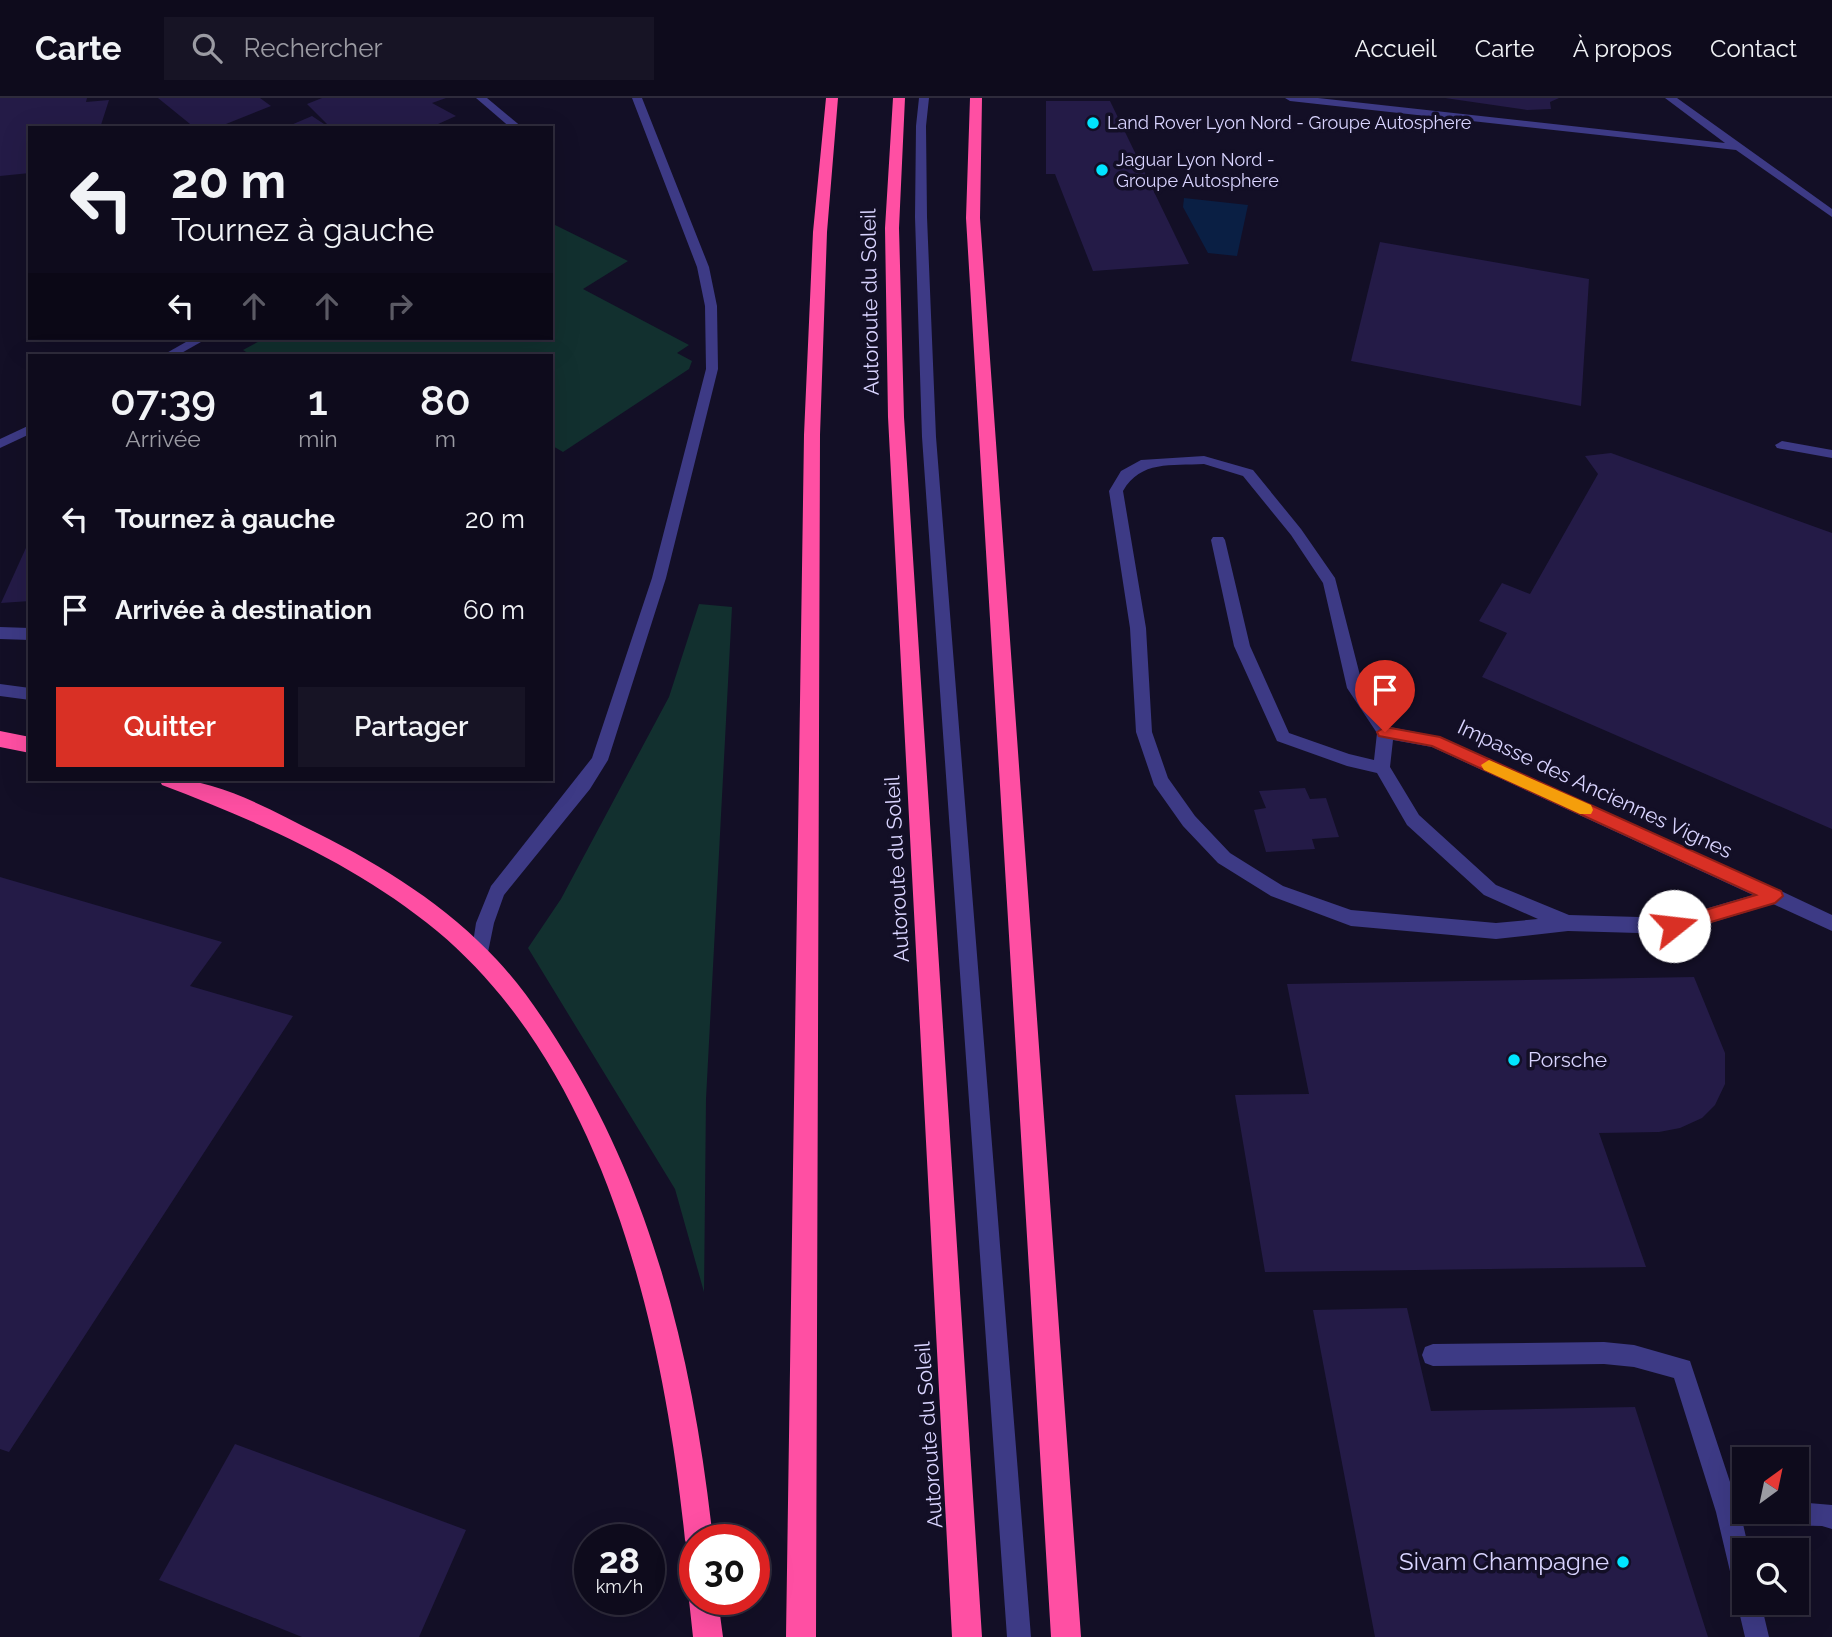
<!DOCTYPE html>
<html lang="fr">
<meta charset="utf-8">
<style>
:root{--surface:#0e0b1c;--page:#171425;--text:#f1f3f6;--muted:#9b9ba3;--line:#2e2b3b;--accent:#d93025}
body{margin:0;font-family:Raleway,sans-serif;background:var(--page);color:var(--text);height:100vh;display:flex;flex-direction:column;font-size:26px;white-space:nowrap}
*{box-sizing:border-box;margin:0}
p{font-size:23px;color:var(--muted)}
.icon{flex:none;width:38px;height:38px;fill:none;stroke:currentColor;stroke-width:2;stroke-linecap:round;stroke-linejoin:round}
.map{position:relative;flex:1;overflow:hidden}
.side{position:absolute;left:28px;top:256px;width:525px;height:427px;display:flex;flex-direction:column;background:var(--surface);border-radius:0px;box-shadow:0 7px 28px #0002,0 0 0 2px var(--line)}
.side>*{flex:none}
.hud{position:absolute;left:28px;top:28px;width:525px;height:214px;border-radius:0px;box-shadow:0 7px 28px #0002,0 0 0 2px var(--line);background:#0e0b1c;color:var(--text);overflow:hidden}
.needle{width:46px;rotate:33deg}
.controls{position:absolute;left:1732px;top:1349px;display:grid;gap:14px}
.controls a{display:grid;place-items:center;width:77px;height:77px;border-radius:0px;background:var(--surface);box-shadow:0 7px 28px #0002,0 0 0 2px var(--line);font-size:35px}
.speed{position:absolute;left:574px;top:1426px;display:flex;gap:14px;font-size:35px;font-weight:700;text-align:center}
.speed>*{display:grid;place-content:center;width:91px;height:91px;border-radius:50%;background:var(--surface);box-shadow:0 7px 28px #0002,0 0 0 2px var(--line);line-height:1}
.speed small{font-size:18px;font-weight:400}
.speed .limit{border:10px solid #d22;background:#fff;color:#111}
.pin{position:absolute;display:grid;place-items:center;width:60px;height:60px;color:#fff;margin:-72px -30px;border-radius:50% 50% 50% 0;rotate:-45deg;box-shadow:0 0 7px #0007}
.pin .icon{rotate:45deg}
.me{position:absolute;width:77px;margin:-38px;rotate:74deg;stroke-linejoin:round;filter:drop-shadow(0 0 5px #0008)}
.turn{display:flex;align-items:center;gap:24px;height:147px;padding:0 28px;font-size:32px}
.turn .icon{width:91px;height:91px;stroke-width:2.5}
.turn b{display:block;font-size:49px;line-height:60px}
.lanes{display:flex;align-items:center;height:66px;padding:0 28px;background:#0003;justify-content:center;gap:35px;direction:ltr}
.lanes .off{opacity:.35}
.eta{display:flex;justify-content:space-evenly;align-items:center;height:119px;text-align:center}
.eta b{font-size:42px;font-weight:600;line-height:49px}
.button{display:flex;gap:14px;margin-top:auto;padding:14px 28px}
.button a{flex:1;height:80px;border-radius:0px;background:var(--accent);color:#fff;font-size:28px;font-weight:600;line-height:80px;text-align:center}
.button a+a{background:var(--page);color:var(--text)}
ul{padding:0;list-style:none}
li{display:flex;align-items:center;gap:21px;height:91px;padding:0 28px}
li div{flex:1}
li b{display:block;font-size:26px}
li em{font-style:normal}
header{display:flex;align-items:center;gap:42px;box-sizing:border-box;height:98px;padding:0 35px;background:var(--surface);border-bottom:2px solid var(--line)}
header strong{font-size:33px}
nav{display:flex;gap:38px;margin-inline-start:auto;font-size:24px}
.search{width:490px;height:63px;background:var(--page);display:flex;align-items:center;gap:18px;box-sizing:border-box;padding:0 24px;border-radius:0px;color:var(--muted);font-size:26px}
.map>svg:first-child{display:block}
.green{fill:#12302f}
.water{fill:#0a1f44}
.building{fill:#241b47}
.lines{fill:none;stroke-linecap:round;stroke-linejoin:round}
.minor{fill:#3d3a85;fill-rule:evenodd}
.highway{fill:#ff4fa3;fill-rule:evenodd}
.route{fill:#d93025;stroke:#8d1f18;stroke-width:2}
.slow{fill:#f59e0b}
.poi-dot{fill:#00e5ff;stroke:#130f26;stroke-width:2.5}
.labels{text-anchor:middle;stroke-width:7;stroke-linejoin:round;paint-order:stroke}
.far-poi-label{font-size:18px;fill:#d9d4ff;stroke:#130f26;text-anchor:start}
.street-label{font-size:21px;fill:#d9d4ff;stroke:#130f26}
.poi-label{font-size:21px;fill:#d9d4ff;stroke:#130f26;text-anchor:start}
.near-poi-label{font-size:24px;fill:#d9d4ff;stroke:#130f26;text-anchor:end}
</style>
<header>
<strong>Carte</strong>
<div class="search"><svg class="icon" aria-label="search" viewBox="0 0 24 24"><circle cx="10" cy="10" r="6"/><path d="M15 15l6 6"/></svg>Rechercher</div>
<nav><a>Accueil</a><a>Carte</a><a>À propos</a><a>Contact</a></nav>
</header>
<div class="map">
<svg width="1832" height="1539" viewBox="0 0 1832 1539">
<rect width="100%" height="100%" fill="#130f26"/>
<g class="green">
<path d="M551 125 628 163 583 191 689 247 677 255 692 263 689 271 563 354 551 347V257H251L243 252 265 240H551Z"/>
<path d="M699 506 732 509 706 1001 704 1194 675 1091 528 850 561 801 669 599Z"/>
</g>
<path class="water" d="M1184 100 1248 107 1237 158 1208 155 1183 109Z"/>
<g class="building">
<path d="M0 0H87L86 4 109 2 100 30H30V75L0 78Z"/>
<path d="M158 0H260L271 8 216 30H195Z"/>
<path d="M322 0H446L432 5 456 18 429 30H331L307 6Z"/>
<path d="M1445 0H1559L1550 4 1551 11 1527 12Z"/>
<path d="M1046 3H1110L1189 166 1093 173 1055 76H1046Z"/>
<path d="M312 18 330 30H284Z"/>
<path d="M1380 144 1589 181 1581 308 1351 263Z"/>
<path d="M1611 355 1832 435V731L1482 579 1507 535 1479 523 1502 485 1530 496 1598 376 1585 358Z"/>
<path d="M30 441V503L1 505Z"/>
<path d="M1305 690 1310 701 1326 700 1339 739 1312 741 1315 751 1266 754 1254 712 1266 710 1259 693Z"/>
<path d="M0 779 222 844 190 888 293 918 9 1354 0 1351Z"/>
<path d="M1694 879 1725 955V986L1715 1007 1702 1020 1680 1030 1659 1034 1599 1035 1646 1169 1265 1174 1235 997 1309 996 1287 886Z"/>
<path d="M1407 1210 1431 1313 1635 1309 1708 1539H1375L1313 1212Z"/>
<path d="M235 1346 466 1432 419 1539H302L159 1482Z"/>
</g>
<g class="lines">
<g class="minor">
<path d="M476 0H487L523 30H511Z"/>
<path d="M632 0H642L709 169 717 208 718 271 666 480 608 662 590 691 504 797 494 825 486 864 480 866 474 864 471 858 476 825 491 788 592 660 652 480 706 271 705 208 697 169Z"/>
<path d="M919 0H929L926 28 927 119 936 339 1031 1539H1007L922 339 915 119 916 28Z"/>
<path d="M1285 0H1318L1725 45 1665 0H1677L1832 111V119L1736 52 1290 3Z"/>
<path d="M193 240H208L178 257H163Z"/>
<path d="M30 327V336L0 350V341Z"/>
<path d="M1782 343 1832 352V360L1777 350 1775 347Z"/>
<path d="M1204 358 1253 372 1301 431 1335 480 1363 589 1390 629 1441 639 1781 793 1832 817V833L1773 806 1674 836 1568 833 1496 841 1351 828 1271 798 1218 765 1183 728 1154 687 1136 634 1130 530 1109 393 1121 373 1141 362ZM1204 366 1243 378 1291 437 1323 485 1347 590 1377 635 1374 662 1349 656 1289 635 1250 548 1225 442 1223 439H1213L1211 442 1234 548 1277 643 1347 668 1377 675 1407 727 1484 797 1538 821 1496 825 1351 812 1283 788 1230 755 1195 718 1168 680 1152 634 1146 530 1123 393C1141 362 1171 368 1204 366ZM1393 642 1432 649 1753 797 1674 820 1569 817 1496 787 1419 717 1390 669Z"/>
<path d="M0 529 30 530V542L0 541Z"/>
<path d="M0 586 30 590V602L0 598Z"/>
<path d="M1604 1244 1634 1247 1690 1263 1736 1402 1745 1403V1414H1797V1404L1832 1407V1431L1822 1428 1743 1426 1749 1452H1745V1505H1761L1769 1539H1745L1737 1505 1740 1496 1736 1495 1733 1486 1716 1414 1674 1280 1634 1269 1604 1266 1433 1268 1425 1265 1422 1257 1425 1249 1433 1246Z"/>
</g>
<g class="highway">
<path d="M826 0H838L827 134 820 337 816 1539H786L804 337 813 134Z"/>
<path d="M893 0H905L899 130 904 319 982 1539H952L888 319 885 130Z"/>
<path d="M970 0H982L980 120 1081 1539H1051L966 120Z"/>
<path d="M0 633 30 639V655L0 649Z"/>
<path d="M159 681C212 678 269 711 317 735 383 768 447 808 497 862 526 893 549 929 571 965 658 1111 695 1275 713 1442H695V1455L689 1452 685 1442C664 1234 606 974 437 833 356 766 259 724 162 687Z"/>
<path d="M695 1491V1502H718L723 1539H693L689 1502Z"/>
</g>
</g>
<path class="route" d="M1385 629 1440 639 1781 793 1783 798 1775 805 1674 835 1668 833V823L1756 797 1432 648 1379 638 1377 634Z"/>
<path class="slow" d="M1489 662 1591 707 1593 712 1591 716H1580L1484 672 1481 667Z"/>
<g class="poi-dot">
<circle cx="1093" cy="25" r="7"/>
<circle cx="1102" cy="72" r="7"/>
<circle cx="1514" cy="962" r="7"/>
<circle cx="1623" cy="1464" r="7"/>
</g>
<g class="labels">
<g class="far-poi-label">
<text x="1107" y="31">Land Rover Lyon Nord - Groupe Autosphere</text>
<text x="1116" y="68">Jaguar Lyon Nord -<tspan x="1116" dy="21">Groupe Autosphere</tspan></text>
</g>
<g class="street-label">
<text transform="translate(870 204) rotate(-91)" y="7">Autoroute du Soleil</text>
<text transform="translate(1595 691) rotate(25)" y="7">Impasse des Anciennes Vignes</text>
<text transform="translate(897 771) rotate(-93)" y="7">Autoroute du Soleil</text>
<text transform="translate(929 1337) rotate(-94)" y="7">Autoroute du Soleil</text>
</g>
<g class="poi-label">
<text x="1528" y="969">Porsche</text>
</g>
<g class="near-poi-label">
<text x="1609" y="1472">Sivam Champagne</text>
</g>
</g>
</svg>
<div class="controls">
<a><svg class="needle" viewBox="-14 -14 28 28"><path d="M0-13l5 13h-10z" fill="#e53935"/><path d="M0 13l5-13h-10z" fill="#9b9ba3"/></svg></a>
<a><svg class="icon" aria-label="search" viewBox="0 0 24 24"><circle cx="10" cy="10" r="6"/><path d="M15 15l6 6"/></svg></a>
</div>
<div class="speed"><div>28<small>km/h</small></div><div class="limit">30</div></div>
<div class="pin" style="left:1385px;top:634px;background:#d93025"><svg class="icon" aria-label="arrive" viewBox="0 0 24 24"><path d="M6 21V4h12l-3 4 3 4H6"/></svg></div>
<svg class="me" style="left:1674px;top:828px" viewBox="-20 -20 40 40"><circle r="19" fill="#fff"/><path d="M0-13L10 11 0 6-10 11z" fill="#d93025"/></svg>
<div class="hud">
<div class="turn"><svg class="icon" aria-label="left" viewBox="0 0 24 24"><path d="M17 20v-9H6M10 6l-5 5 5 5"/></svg><div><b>20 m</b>Tournez à gauche</div></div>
<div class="lanes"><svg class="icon" aria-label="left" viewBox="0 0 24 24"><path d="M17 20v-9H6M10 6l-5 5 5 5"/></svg><svg class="icon off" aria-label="ahead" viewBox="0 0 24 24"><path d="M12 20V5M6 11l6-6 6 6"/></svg><svg class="icon off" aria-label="ahead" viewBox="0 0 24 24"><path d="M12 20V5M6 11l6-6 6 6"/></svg><svg class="icon off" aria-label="right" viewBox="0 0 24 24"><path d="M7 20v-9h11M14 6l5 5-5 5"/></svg></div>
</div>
<section class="side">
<div class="eta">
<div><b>07:39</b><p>Arrivée</p></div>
<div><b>1</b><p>min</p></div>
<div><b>80</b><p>m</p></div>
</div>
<ul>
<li><svg class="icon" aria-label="left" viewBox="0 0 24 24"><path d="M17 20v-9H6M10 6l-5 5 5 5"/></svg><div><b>Tournez à gauche</b></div><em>20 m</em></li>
<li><svg class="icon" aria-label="arrive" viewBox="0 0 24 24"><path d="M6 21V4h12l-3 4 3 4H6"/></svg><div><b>Arrivée à destination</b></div><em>60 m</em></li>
</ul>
<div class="button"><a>Quitter</a><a>Partager</a></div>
</section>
</div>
